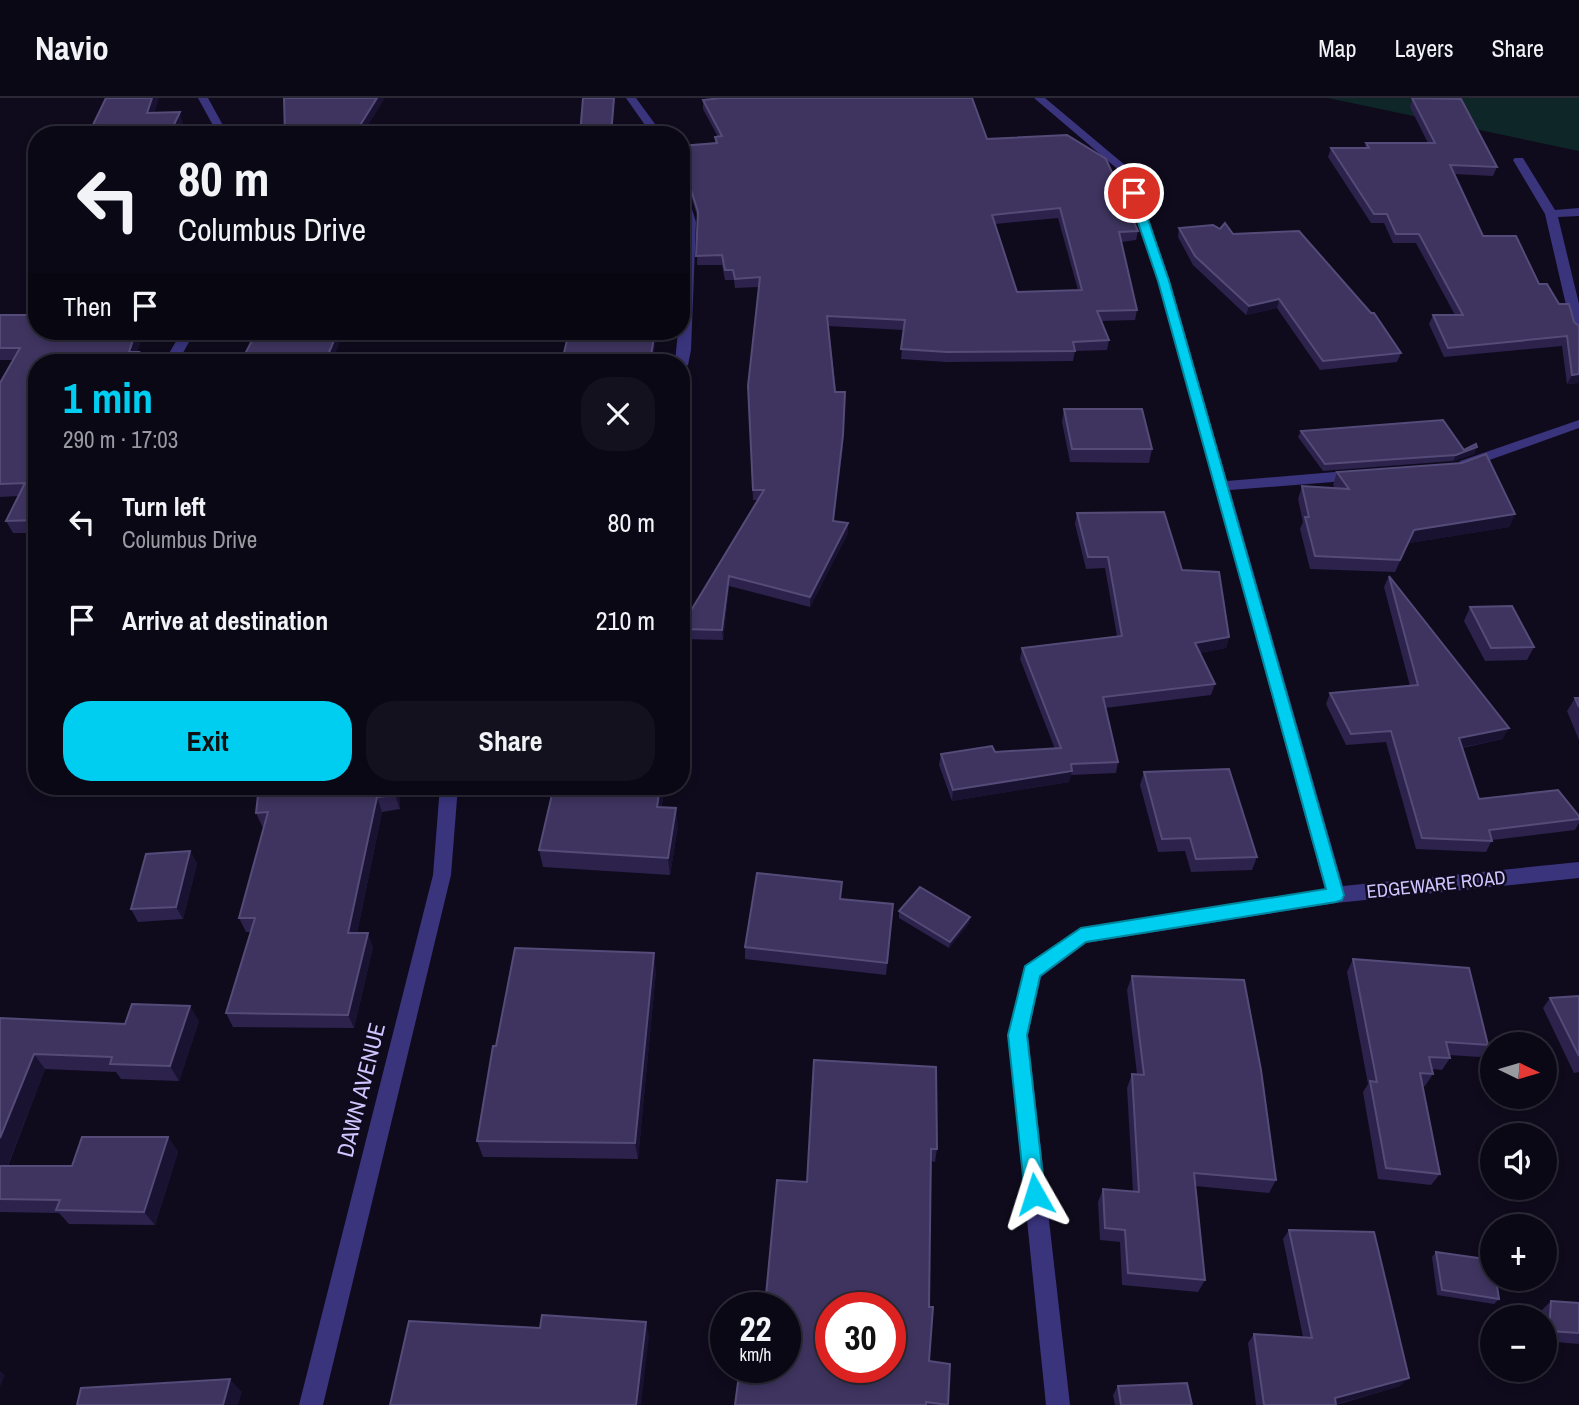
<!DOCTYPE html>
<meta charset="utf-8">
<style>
:root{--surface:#0b0816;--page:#14111f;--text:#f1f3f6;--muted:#9a9aa1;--line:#2b2935;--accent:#00cef1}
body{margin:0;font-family:"Archivo Narrow",sans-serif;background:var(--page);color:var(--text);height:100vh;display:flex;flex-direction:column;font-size:26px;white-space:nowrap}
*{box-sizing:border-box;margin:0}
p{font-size:23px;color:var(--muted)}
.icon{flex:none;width:38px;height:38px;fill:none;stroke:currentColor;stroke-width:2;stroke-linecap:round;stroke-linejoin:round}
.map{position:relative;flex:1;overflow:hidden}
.panel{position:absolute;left:28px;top:256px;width:662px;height:441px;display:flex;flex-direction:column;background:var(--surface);border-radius:28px;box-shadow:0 4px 10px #0003,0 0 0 2px var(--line)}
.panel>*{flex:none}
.guide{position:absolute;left:28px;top:28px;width:662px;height:214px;border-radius:28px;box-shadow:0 4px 10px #0003,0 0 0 2px var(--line);background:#0b0816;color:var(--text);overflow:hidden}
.needle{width:46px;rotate:95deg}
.buttons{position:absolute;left:1480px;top:934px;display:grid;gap:14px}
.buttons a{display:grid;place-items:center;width:77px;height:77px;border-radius:50%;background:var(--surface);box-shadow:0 4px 10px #0003,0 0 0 2px var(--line);font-size:35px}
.speed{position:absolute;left:710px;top:1194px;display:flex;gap:14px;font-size:35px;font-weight:700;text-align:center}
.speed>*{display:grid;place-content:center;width:91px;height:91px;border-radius:50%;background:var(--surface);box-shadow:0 4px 10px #0003,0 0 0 2px var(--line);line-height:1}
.speed small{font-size:18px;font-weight:400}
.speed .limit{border:10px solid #d22;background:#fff;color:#111}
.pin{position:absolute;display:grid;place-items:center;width:60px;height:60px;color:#fff;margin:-30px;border:4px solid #fff;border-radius:50%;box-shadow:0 2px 7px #0007}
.me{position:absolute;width:77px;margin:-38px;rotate:354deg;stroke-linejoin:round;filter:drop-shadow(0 0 5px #0008)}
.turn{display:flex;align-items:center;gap:24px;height:147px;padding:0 35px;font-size:32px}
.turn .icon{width:91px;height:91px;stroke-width:2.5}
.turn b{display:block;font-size:49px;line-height:60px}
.then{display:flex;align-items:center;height:66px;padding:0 35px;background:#0003;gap:14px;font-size:26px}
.round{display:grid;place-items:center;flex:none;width:74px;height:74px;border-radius:28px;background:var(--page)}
.overview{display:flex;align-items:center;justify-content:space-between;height:119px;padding:0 35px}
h1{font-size:42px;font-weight:700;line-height:52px;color:var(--accent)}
.button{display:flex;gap:14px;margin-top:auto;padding:14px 35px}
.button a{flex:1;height:80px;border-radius:28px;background:var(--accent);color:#111;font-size:28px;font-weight:700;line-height:80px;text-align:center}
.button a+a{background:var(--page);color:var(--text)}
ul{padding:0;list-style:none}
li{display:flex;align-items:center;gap:21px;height:98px;padding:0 35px}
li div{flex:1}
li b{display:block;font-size:26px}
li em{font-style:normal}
header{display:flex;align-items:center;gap:42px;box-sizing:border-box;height:98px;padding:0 35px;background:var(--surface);border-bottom:2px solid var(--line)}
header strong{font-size:33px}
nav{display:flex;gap:38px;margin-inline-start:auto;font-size:24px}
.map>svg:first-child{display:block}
.green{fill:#0e2627}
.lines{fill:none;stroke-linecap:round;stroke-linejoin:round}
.minor{fill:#3a347d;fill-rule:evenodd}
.wall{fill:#2c224c;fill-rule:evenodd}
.shaded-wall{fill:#191231}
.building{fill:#3e345f;stroke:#554b78;stroke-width:2;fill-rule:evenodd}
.route{fill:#00cef1;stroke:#00869d;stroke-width:2}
.labels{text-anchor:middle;stroke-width:5;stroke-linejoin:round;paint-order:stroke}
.street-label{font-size:19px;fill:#d0c6ff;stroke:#0f0b1d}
.near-street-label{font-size:23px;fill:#d0c6ff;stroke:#0f0b1d}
</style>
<header>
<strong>Navio</strong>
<nav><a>Map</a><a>Layers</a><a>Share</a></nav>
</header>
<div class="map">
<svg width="1579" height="1307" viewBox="0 0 1579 1307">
<rect width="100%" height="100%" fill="#0f0b1d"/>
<path class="green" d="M1328 0H1579V53Z"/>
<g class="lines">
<g class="minor">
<path d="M198 0H208L225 31 226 37H214L215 31Z"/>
<path d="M626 0H636L663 37H652Z"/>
<path d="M1034 0H1045L1132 73 1170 183 1227 383 1358 372 1365 377 1358 382 1230 392 1343 788 1579 764V780L1336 805 1086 845 1041 879 1028 937 1070 1307H1046L1008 937 1025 868 1081 830 1325 791 1158 183 1121 74Z"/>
<path d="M1515 60H1523L1555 112 1579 110V118L1558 119 1579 206V237L1572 233 1545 116 1513 62Z"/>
<path d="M681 91 687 95 696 124 691 252 688 267 681 271V264H675L678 233H681L684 124 681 113Z"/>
<path d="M182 233H195L178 264H164Z"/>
<path d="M1579 322V330L1470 369H1460L1458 366 1460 363Z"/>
<path d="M440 688H458L451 777 323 1307H299L433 777Z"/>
</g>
</g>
<g class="wall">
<path d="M1412 0 1497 69 1493 78 1454 76 1483 138 1539 186 1559 206 1574 224 1579 228V285L1567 286 1562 248 1444 259 1429 226 1433 217H1455L1416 145H1393L1384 125H1371L1328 59 1331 50H1365L1366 45H1428L1410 9Z"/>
<path d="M703 2 987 41 1138 133 1136 142 1121 144 1137 212 1135 222 1101 223 1109 242 1107 252 1075 253 1073 263 946 264 901 261 904 232 828 228 843 348 833 423 848 435 810 509 729 488 723 542 681 541V529L758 402H753L748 288 759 189 735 190 734 182H725L722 167H697L698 121 690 94 681 88V48L715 45V39H718L703 11ZM1058 120 1078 192 1017 194 995 126Z"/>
<path d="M1179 130 1220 131 1233 136 1401 255 1397 264 1320 272 1277 210 1246 217 1193 167 1178 139Z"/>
<path d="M0 217 37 233H144L137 254H139L143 264H37V435H13L6 423 18 398 0 399V285L13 262H0Z"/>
<path d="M1064 311 1152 351 1149 365 1070 364 1062 324Z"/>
<path d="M1301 333 1464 352 1477 349 1474 356 1453 363 1323 373 1298 339Z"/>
<path d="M1337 374 1515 416 1509 429 1409 445 1395 474 1310 471 1300 431 1303 424 1298 401 1302 388 1335 390 1333 387Z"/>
<path d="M1077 415 1182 472 1229 539 1226 550 1199 555 1215 586 1211 597 1105 610 1118 664 1116 675 1071 677 1069 684 952 703 939 667 941 656 995 654 1055 651 1020 561 1022 550 1117 538 1105 470 1086 471 1075 426Z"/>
<path d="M1389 478 1503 641 1462 650 1479 701 1579 718V725L1575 732 1492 742 1486 754 1416 751 1386 644 1346 647 1326 606 1330 595 1410 588 1384 489Z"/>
<path d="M1470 509 1534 549 1527 562 1485 563 1464 523Z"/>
<path d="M1575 600H1579V642L1567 613Z"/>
<path d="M1144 674 1257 759 1252 772 1191 774 1185 753 1158 754 1140 687Z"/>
<path d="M259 688H400V711L382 714 357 835 373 849 354 930 233 929 226 915 251 834H246L239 820 264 730H263L256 715Z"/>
<path d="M664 696 661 710 678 728 670 777 543 769 539 752Z"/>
<path d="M190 753 197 766 183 821 138 824 131 811Z"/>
<path d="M841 801 893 806 886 877 745 861V849Z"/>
<path d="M899 813 969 825 949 850 899 820Z"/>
<path d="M1353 861 1488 947 1480 959 1449 957 1450 960 1442 972 1432 971 1433 976 1425 988H1422L1440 1076 1431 1087 1378 1081 1363 994 1368 986 1347 874Z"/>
<path d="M656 873 638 1061 483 1059 477 1043 496 948Z"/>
<path d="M1132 878 1276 1082 1269 1095 1195 1088 1205 1182 1198 1194 1122 1187 1120 1144 1100 1142 1098 1104 1103 1091 1133 1094 1127 990 1132 976H1137L1127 892Z"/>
<path d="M1579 898V974L1574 975 1543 910 1550 900Z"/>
<path d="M0 920 125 926 199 923 179 983 121 981 116 974 45 971 8 1068H72L168 1039 178 1054 155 1127 69 1126 59 1115 0 1114Z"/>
<path d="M936 969 937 1051 935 1064 931 1063 929 1209V1263L948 1307H735L766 1197 807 1084Z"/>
<path d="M1289 1132 1400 1288 1336 1307H1256L1248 1245 1254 1236 1303 1239 1283 1141Z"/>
<path d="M1436 1154 1499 1201 1494 1206 1437 1197 1432 1159Z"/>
<path d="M1551 1203 1579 1205V1246L1545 1243V1220H1540L1541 1213Z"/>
<path d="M1118 1288 1192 1307H1115L1113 1297Z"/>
</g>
<g class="shaded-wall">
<path d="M152 0H159L151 27 147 15Z"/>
<path d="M377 0H385L362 37H354Z"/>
<path d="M614 0H615L612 37H611Z"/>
<path d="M180 14 183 26 179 37H169Z"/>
<path d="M1279 201 1277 210 1246 217 1249 208Z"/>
<path d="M136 233H144L134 264 129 254Z"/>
<path d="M338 233H344L332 264H325Z"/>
<path d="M655 233H657L653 264H650Z"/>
<path d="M139 254 143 264H135Z"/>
<path d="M1579 276V285L1567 286 1572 277Z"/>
<path d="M845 294 843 348 832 433 833 423Z"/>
<path d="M1477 349 1474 356 1453 363 1456 357Z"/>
<path d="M1515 416 1509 429 1409 445 1395 474 1414 432Z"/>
<path d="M848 425V435L810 509V499Z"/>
<path d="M729 478V488L723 542 722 532Z"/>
<path d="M1229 539 1226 550 1191 556 1195 545Z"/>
<path d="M1509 630 1503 641 1453 651 1459 640Z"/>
<path d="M1072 673 1069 684 952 703 953 692Z"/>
<path d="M395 688H400V711L395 697Z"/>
<path d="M660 688H663L664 696 658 727 657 709Z"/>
<path d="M377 699 382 714 354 849 348 835Z"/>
<path d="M676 710 678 728 670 777 668 760Z"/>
<path d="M190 753 197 766 183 821 176 809Z"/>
<path d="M970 819 969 825 949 850 950 844Z"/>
<path d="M368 835 373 849 354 930 348 917Z"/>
<path d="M654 855 656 873 638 1061 635 1045Z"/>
<path d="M190 908 199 923 179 983 170 968Z"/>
<path d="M34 956 45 971 2 1082 0 1080V1040Z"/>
<path d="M168 1039 178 1054 155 1127 144 1114Z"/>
<path d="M646 1224 649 1238 641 1307H636Z"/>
<path d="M0 1273 5 1277 0 1289Z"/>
<path d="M1409 1280 1400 1288 1333 1307 1335 1300Z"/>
<path d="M230 1281 242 1294 238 1307H223Z"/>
</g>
<g class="building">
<path d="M106 0H152L147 15 180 14 169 37H88Z"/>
<path d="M284 0H377L354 37H285Z"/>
<path d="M583 0H614L611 37H580Z"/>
<path d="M721 0H972L987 41 1067 37 1106 61 1138 133 1119 134 1137 212 1097 213 1109 242 1073 244 1075 253 947 254 901 251 905 222 827 218 835 294H845L843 337 833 423 848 425 810 499 729 478 722 532 681 531V529L764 392H753L748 288 760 179 735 181 733 172H725L722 157 696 158 698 114 689 85 681 79V48L717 45 715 39 722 38 703 2ZM1060 110 1082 192 1017 194 992 117Z"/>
<path d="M1412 0 1461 1 1497 69 1450 67 1483 138H1516L1539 186H1547L1559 206H1569L1574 224 1579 228V276L1572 277 1567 238 1448 250 1433 217H1463L1419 136H1396L1387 116H1374L1331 50H1369L1366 45H1435Z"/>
<path d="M1225 125 1233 136 1299 133 1371 215H1374L1401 255 1323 263 1279 201 1249 208 1195 158 1179 130 1213 127 1220 131Z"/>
<path d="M0 217H37V233H136L129 254H139L135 264H37V422L6 423 25 385 0 386V285L20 250H0Z"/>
<path d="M257 233H338L325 264H234L237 256H245Z"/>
<path d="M569 233H655L650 264H562Z"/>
<path d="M1064 311H1142L1152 351H1072Z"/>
<path d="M1443 322 1464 352 1476 346 1477 349 1456 357 1325 366 1301 333Z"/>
<path d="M1486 356 1515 416 1414 432 1400 462 1315 458 1305 419H1309L1302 388 1349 391 1337 374 1462 365Z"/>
<path d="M1164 414 1182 472 1219 474 1229 539 1195 545 1215 586 1103 599 1118 664 1071 666 1072 673 953 692 941 656 992 648 995 654 1061 650 1022 550 1122 538 1108 459H1088L1077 415Z"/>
<path d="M1389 478 1509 630 1459 640 1479 701 1558 692 1579 718V721L1489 732 1492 743 1422 740 1391 633 1351 636 1330 595 1418 587Z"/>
<path d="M1512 508 1534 549 1491 550 1470 509Z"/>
<path d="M1575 600H1579V609Z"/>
<path d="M1229 671 1257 759 1196 761 1190 740 1162 741 1144 674Z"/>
<path d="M259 688H395V697L377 699 348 835H368L348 917 226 915 255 820H239L268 714 256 715Z"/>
<path d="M554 688H660L657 709 676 710 668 760 539 752Z"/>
<path d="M190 753 176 809 131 811 146 756Z"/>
<path d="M757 775 842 784 840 801 893 806 887 865 745 849Z"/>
<path d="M920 789 970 819 950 844 899 813Z"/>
<path d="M515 850 654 855 635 1045 477 1043 493 948H496Z"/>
<path d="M1353 861 1469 870 1488 947 1446 944 1450 960 1429 959 1433 976 1420 975 1440 1076 1386 1070 1370 983 1377 984Z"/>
<path d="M1132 878 1244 882 1261 972 1276 1082 1194 1075 1205 1182 1128 1175 1125 1132 1105 1130 1103 1091 1139 1094 1132 976 1144 977Z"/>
<path d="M1579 898V958L1550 900Z"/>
<path d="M132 906 190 908 170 968 110 966 112 959 34 956 0 1040V920L125 926Z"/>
<path d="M814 962 936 969 937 1051H931L929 1209H933L929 1263 950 1266 948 1307 926 1304V1307H735L740 1269H786V1209H749L751 1195 766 1197 777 1082 807 1084ZM831 1209H891V1269H831Z"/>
<path d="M82 1039H168L144 1114 56 1112 60 1102 0 1101V1068H72Z"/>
<path d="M1289 1132 1374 1134 1409 1280 1335 1300 1336 1307H1264L1254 1236 1312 1240Z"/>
<path d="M1436 1154 1493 1162V1181H1496L1499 1201 1442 1192Z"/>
<path d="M1551 1203 1579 1205V1235L1549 1233Z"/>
<path d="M542 1217 646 1224 636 1307H390L409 1223 540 1230Z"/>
<path d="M230 1281 223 1307H77L81 1290Z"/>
<path d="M1187 1285 1192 1307H1121L1118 1288Z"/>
</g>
<path class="route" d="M1134 92 1139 95 1169 183 1344 797 1342 802 1336 804 1086 844 1040 878 1027 937 1045 1096 1042 1102 1035 1105 1028 1102 1025 1096 1008 937 1025 868 1081 830 1326 791 1158 183 1128 95Z"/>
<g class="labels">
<g class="street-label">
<text transform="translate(1436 786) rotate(-6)" y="7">EDGEWARE ROAD</text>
</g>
<g class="near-street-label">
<text transform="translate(361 992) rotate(-76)" y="8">DAWN AVENUE</text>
</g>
</g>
</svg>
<div class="buttons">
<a><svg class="needle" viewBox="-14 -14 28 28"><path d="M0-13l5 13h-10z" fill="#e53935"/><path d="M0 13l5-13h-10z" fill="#9a9aa1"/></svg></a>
<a><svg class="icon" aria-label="sound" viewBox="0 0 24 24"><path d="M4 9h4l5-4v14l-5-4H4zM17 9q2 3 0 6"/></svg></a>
<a>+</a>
<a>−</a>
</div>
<div class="speed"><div>22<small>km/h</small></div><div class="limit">30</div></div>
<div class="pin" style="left:1134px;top:95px;background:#d93025"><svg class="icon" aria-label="arrive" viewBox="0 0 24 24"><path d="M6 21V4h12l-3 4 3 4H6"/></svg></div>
<svg class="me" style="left:1035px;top:1096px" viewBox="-20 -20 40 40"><path d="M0-17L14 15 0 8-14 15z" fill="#00cef1" stroke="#fff" stroke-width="4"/></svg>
<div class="guide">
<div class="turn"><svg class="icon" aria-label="left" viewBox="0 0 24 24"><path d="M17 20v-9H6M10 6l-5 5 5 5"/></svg><div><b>80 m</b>Columbus Drive</div></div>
<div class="then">Then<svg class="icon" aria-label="arrive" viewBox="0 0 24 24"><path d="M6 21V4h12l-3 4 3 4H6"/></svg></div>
</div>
<section class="panel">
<div class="overview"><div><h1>1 min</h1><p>290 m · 17:03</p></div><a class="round"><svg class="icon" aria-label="close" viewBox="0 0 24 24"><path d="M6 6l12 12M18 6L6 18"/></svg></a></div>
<ul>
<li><svg class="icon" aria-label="left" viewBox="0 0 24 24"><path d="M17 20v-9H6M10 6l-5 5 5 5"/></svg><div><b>Turn left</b><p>Columbus Drive</p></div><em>80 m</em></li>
<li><svg class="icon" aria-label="arrive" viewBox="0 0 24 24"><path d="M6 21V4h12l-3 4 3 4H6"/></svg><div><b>Arrive at destination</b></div><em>210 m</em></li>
</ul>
<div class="button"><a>Exit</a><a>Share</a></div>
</section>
</div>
